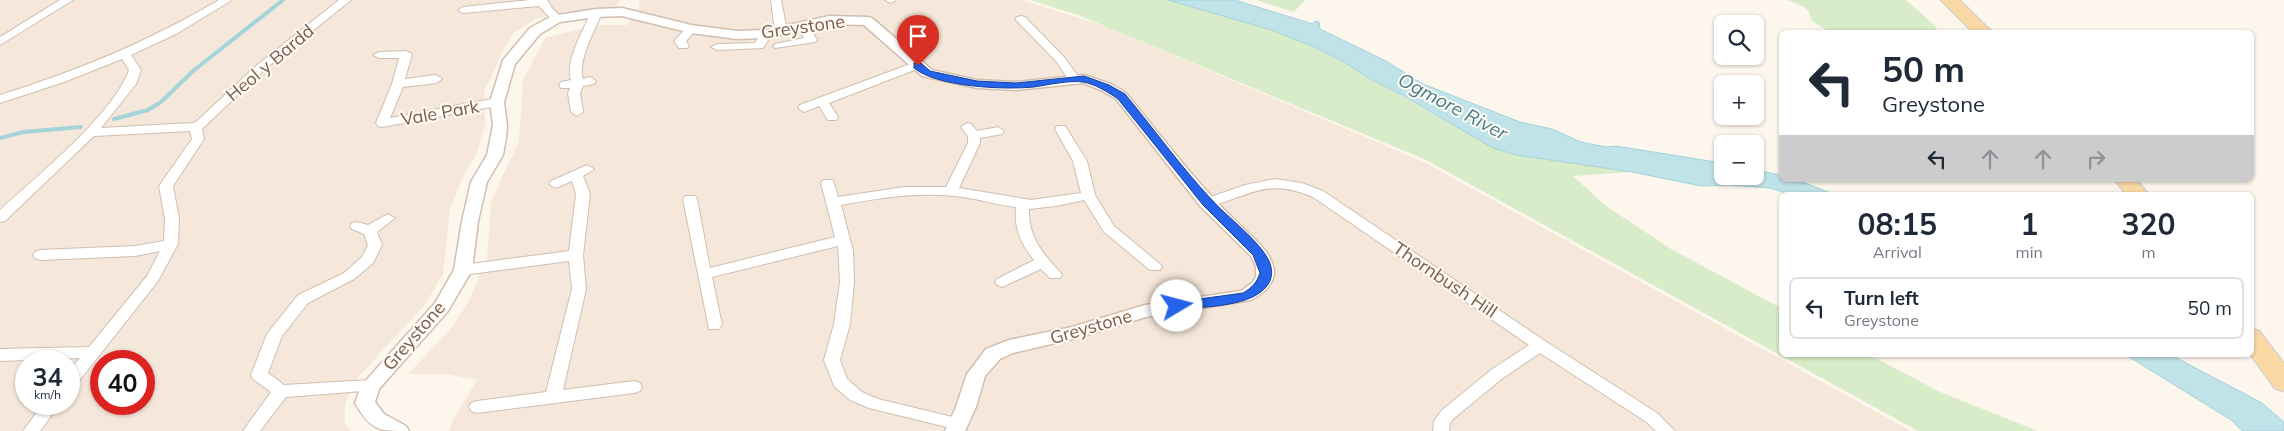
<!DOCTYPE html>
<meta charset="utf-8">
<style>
:root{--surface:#fff;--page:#f6f6f7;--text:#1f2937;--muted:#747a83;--line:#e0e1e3}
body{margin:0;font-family:Mulish,sans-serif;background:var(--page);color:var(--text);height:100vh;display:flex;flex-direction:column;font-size:19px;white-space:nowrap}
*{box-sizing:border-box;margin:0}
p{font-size:16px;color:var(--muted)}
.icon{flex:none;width:28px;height:28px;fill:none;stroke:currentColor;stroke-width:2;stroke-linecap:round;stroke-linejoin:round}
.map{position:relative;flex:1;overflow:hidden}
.sheet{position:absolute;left:1779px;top:192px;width:475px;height:165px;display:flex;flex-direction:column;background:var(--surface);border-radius:8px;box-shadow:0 1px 4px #0004}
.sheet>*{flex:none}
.banner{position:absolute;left:1779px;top:30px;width:475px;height:152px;border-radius:8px;box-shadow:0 1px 4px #0004;background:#fff;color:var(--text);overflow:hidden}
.tools{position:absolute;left:1714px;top:15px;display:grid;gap:10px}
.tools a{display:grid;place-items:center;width:50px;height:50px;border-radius:8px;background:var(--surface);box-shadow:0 1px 4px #0004;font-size:25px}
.speed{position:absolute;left:15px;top:350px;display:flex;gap:10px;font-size:25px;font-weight:700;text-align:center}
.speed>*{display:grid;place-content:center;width:65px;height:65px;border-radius:50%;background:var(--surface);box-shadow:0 1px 4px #0004;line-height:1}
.speed small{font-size:12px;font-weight:400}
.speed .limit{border:8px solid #d22;background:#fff;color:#111}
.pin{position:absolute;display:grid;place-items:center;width:42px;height:42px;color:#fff;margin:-51px -21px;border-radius:50% 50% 50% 0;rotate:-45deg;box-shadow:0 0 5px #0007}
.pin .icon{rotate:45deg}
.me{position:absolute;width:55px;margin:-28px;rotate:82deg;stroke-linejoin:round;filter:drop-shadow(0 0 4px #0008)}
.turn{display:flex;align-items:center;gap:18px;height:105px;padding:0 20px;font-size:22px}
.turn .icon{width:65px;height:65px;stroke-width:2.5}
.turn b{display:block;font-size:35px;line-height:42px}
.lanes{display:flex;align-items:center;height:48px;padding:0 20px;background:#0003;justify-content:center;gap:25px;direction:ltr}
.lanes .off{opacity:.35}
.eta{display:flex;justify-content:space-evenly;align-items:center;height:85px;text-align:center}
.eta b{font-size:30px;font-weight:700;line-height:35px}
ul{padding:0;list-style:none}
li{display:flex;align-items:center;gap:15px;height:62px;margin:0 10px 8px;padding:0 10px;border:2px solid var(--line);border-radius:8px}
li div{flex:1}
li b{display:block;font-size:19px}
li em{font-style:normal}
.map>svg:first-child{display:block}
.residential{fill:#f5e8da;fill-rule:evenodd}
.green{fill:#d8ecc9}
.water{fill:#bfe3e8;stroke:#a5d3da}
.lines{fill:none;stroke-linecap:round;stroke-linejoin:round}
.stream{stroke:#a5d3da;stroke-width:4}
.minor-casing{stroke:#d1beb0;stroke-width:2}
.tertiary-casing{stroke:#d1beb0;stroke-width:3}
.primary-casing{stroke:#dad1cd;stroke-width:3}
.minor{fill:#fff;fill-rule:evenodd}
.tertiary{fill:#fff;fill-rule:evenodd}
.primary{fill:#fbd9a5;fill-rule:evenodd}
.route{fill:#2563eb;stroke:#184099}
.labels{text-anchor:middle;stroke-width:4;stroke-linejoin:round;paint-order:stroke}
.street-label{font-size:18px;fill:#7a5c4d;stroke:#fffaf3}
.water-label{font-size:19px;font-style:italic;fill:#437c86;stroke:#fffaf3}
</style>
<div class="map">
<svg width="2284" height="431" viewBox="0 0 2284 431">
<rect width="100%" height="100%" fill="#fdf6ec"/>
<g class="residential">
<path d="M0 0H620L617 7 564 13 538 18 515 32 508 41 484 92 485 124 477 153 461 181 450 210 443 274 425 305 359 376 345 404V424L351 431H0ZM26 361H69V404H26ZM101 361H144V404H101Z"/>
<path d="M639 0H1023L1107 27 1424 162 1911 431H449L453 420 477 380 447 374H408L448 332 468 303 487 259 491 202 519 141 523 80 545 38 595 25H627L639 8Z"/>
</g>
<g class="green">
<path d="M1030 0H1168L1271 30 1312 46 1346 63 1433 114 1516 155 1632 172 1573 176 1606 206 1671 249 1781 308V355H1870L1940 392 2038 431H1918L1426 160 1078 15Z"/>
<path d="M1256 0H1305L1294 12Z"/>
<path d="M1788 0H1906L1933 24 1939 32H1830L1812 21 1809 12 1804 7Z"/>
</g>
<g class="water">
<path d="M1168 0H1235L1313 24 1315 21 1319 22 1320 29 1386 61 1423 84 1520 122 1552 129 1581 142 1606 147 1616 146 1722 163V176H1755V170L1781 175V180H1797L1836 195H1792L1770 188 1729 185 1701 186 1632 172 1516 155 1493 148 1402 95 1372 80 1346 63 1312 46 1271 30Z"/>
<path d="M2126 355H2171L2262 403 2284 422V431H2242L2231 420Z"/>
</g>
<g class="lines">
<g class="stream">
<path d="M114 119 148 110 161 102 193 71 283 0"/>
<path d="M0 138 23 132 81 127"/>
</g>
<g class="minor-casing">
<g id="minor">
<path d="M60 0H73L0 45V37Z"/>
<path d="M219 0H232L176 34 131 55 141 70 136 84 101 128 193 123 197 121 256 66 339 0H351L264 70 202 129 204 139 173 186 179 219 178 244 158 281 75 386 69 388V371L80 358 0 361V349L89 347 147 276 160 251 135 256 40 260 35 258 33 255 35 252 40 250 135 246 164 241 165 219 159 186 192 139 190 131 94 136 5 221 0 222V210C37 176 113 115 129 70L122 59 64 82 0 103V95C77 71 150 41 219 0Z"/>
<path d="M530 0H547L552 8 563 19 561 21H553L539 6 463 13 458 10 463 7Z"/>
<path d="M771 0H781L787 31 785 33H777L775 31Z"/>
<path d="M885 0H896L891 3Z"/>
<path d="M596 10 602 13C595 30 577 61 583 79L590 77 596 81 594 84 583 86 580 93 583 112 577 116 571 112 568 93 570 88H561L559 85 561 82 571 80C565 59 583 33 590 13Z"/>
<path d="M1021 16 1025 17 1064 57 1080 79 1078 82H1070L1056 61 1017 21 1015 19 1017 17Z"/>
<path d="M803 23 807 24 817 40 815 42 775 48 773 46 775 44 804 38 797 26Z"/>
<path d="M691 26 697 29 686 41 689 46 687 48H679L674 41 687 27Z"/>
<path d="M766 31 772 34 763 48 717 50 711 47 717 44 755 43 762 32Z"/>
<path d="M406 51 412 54 405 79 436 75 442 79 436 83 403 87 390 118 497 98 503 102 497 106 382 127 378 126 376 123 392 84 399 58H379L373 55 379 52Z"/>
<path d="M918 61 922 63 924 65 922 67 829 103 838 117 836 120H828L819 106 804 112 798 108 800 105Z"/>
<path d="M967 123 971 124 977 131 998 127 1004 131 1002 134 980 138V143L959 188 1031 200 1081 193 1073 161 1055 129 1057 126H1065L1087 161 1095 195 1114 226 1160 264 1162 267 1160 270H1150L1104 232 1084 200 1056 206 1029 209C1028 236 1042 253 1060 272L1062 275 1060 278H1050L1041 269 1002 287 997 285 995 282 997 279 1034 260C1021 244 1014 229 1016 207 996 205 976 198 955 196 917 192 878 198 841 205L853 251 854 282 850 324 840 360 847 379 862 392 878 399 965 420 967 424 965 428 959 430 869 408 850 400 834 386 824 360 834 324 840 282 838 246 712 277 722 325 719 329H709L683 199 685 196H695L697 199 710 268 835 237 821 183 823 180H833L838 197 904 187H946L968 143V136L961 127Z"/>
<path d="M587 165 594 169 583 176 590 194 583 255 586 289 563 390 634 381 640 383 642 387 640 391 634 393 477 413 471 411 469 407 471 403 477 401 546 392 572 289 569 261 463 275 458 273 456 270 458 267 463 265 569 251 576 194 572 181 556 188 549 184 551 181Z"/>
<path d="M1275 179 1302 183 1323 191 1545 341 1657 413 1675 431H1656L1645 421 1540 353 1503 378 1454 418 1450 423 1449 431H1433L1434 421 1442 410 1491 370 1529 345 1313 197C1266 177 1251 196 1207 207L1200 203 1202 200 1245 185Z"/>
<path d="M388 214 395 218 377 232 382 245 373 263 354 279 308 303 282 336 268 373 284 385 370 380 376 382 378 386 376 390 286 397 260 431H243L271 392 253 379 251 375 267 334 298 295 344 273 362 257 368 245 364 234 352 229 350 226 352 223 357 222 368 225Z"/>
<path d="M43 404H60L40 431H23Z"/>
</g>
</g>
<g class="tertiary-casing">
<path id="tertiary" d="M622 8 691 25 737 31 766 30 829 16 867 17 872 18 932 70 977 80 1016 82 1084 75 1111 84 1126 93C1163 138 1198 186 1241 226 1253 238 1273 253 1274 272 1274 285 1262 294 1251 300L1146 317 1073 339 1013 353 1000 359 985 376 976 407 965 431H945L956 407 967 374 986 349 1009 340 1072 327 1145 305 1241 291 1252 283 1256 277V266L1251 256 1201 207 1116 99 1101 90 1083 83 1016 90 977 88 922 76 864 25 829 24 766 38 737 39 691 33 622 16 596 17 560 22 540 34 515 64 504 102 507 125 506 137 503 155 487 182 478 221 472 270 448 311 379 389 375 402 384 414 406 426 409 431C379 431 371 431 355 403L361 386 435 303 454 270 462 221 471 182 487 155 493 125 490 102 503 60 530 28 552 16 596 9Z"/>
</g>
<g class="primary-casing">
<g id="primary">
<path d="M1941 0H1959L1992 32H1973Z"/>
<path d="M2115 180H2136L2149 195H2127Z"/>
<path d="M2251 329 2259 331 2284 364V391L2275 388 2251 355Z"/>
</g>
</g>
<use href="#minor" class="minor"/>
<use href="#tertiary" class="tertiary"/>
<use href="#primary" class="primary"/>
</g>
<path class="route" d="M914 63H921L930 71 977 81 1016 83 1084 76 1109 85 1125 94C1154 129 1181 167 1212 200 1227 217 1260 241 1269 261 1272 268 1273 275 1269 283 1254 308 1204 306 1177 310L1173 309 1171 306 1177 302 1243 293C1252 288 1257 282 1260 273L1253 255 1203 205 1118 99C1108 92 1095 84 1083 82 1070 80 1047 85 1034 87 1004 90 937 87 914 68Z"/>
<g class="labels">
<g class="street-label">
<text transform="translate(803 27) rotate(-8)" y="6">Greystone</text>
<text transform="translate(270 63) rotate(-40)" y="6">Heol y Bardd</text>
<text transform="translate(440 113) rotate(-10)" y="6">Vale Park</text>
<text transform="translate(1445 280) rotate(34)" y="6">Thornbush Hill</text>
<text transform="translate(1091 327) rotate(-16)" y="6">Greystone</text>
<text transform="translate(414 336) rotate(-49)" y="6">Greystone</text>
</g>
<g class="water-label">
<text transform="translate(1453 106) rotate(28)" y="7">Ogmore River</text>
</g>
</g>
</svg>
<div class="tools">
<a><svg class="icon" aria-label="search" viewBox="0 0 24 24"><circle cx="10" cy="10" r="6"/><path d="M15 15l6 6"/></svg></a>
<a>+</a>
<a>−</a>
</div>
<div class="speed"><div>34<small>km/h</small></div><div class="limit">40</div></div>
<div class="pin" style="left:918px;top:66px;background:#d93025"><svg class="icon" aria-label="arrive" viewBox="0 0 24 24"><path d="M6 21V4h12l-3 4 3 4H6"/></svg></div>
<svg class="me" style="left:1177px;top:306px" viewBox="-20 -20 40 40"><circle r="19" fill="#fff"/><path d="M0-13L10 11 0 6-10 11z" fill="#2563eb"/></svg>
<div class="banner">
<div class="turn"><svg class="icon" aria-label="left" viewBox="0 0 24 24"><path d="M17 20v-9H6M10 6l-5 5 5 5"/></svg><div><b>50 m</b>Greystone</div></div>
<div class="lanes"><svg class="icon" aria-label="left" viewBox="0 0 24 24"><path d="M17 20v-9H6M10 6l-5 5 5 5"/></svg><svg class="icon off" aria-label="ahead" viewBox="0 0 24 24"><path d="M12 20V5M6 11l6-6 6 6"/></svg><svg class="icon off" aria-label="ahead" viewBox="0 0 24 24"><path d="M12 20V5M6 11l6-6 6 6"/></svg><svg class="icon off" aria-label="right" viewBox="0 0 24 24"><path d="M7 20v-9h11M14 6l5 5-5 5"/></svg></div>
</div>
<section class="sheet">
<div class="eta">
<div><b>08:15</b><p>Arrival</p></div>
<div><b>1</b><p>min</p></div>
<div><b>320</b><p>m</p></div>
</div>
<ul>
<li><svg class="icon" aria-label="left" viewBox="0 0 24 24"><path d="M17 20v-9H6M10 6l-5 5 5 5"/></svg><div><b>Turn left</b><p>Greystone</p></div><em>50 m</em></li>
</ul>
</section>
</div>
